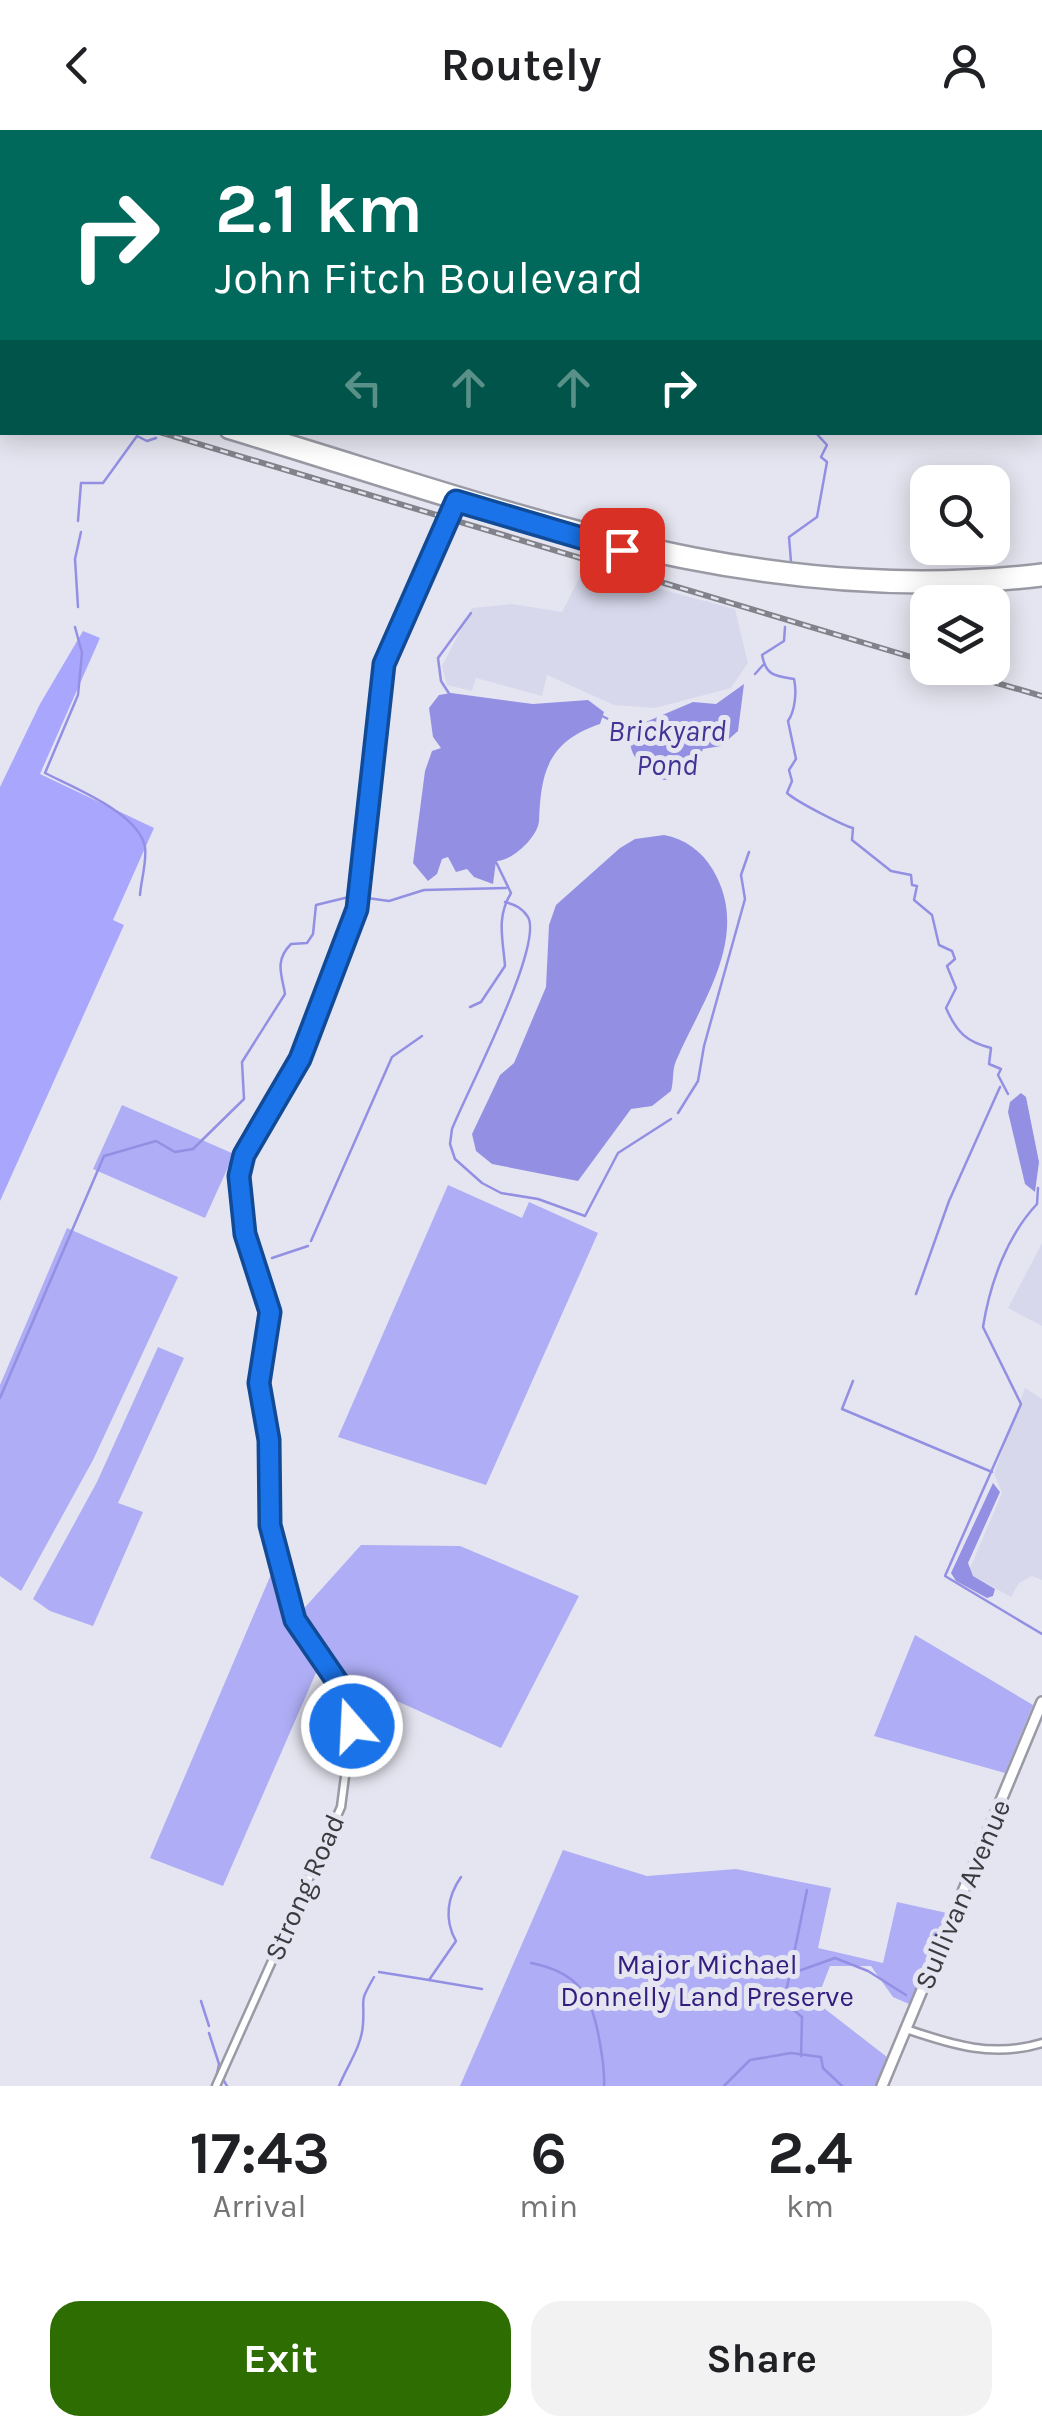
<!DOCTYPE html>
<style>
:root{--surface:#fff;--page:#f2f2f2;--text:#202124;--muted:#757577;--accent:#2d6d01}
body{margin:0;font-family:Karla,sans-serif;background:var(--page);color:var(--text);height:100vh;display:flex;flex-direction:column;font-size:38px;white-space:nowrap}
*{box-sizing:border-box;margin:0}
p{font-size:32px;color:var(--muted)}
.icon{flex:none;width:55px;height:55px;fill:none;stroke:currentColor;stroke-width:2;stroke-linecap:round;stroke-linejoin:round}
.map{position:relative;height:1956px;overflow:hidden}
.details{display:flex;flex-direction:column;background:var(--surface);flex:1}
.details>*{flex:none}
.top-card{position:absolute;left:0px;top:0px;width:1042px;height:305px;box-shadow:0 5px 25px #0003;background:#00695c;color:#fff;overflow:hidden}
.tools{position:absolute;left:910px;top:335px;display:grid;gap:20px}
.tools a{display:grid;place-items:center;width:100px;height:100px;border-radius:20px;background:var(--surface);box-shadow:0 5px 25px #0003;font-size:50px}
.pin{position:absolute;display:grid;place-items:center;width:85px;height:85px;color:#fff;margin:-42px;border-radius:20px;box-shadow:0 5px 15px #0006}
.me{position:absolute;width:110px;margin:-55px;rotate:341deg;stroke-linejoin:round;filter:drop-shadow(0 0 8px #0008)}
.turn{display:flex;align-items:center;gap:35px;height:210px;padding:0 50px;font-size:45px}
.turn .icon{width:130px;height:130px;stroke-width:2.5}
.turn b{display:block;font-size:70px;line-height:85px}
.lanes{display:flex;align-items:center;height:95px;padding:0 50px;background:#0003;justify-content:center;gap:50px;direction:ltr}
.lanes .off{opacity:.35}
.eta{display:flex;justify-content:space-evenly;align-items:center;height:170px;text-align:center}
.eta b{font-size:60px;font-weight:700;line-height:70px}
.action{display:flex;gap:20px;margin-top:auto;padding:20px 50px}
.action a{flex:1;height:115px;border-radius:30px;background:var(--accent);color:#fff;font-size:40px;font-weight:700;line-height:115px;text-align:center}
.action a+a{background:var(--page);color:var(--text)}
header{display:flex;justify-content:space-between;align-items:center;height:130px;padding:0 50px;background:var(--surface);font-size:45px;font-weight:700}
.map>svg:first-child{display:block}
.built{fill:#d7d8eb}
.green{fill:#aeadf5}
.forest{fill:#a9a6fd}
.water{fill:#9390e4}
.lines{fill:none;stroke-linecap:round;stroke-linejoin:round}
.stream{stroke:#9390e4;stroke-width:2.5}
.minor-casing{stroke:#9a9aa5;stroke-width:11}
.major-casing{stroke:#9a9aa5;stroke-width:14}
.highway-casing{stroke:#9a9aa5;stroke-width:16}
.minor{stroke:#fff;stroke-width:6}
.major{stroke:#fff;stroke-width:9}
.highway{stroke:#fff;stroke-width:11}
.rail-casing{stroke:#82828a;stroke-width:6}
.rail{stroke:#e5e5f1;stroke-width:2.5;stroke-dasharray:8;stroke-linecap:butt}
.route-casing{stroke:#114b97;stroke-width:25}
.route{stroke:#1a73e8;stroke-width:18}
.labels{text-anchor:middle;stroke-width:10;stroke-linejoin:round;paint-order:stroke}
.street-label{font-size:28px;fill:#3a3a3f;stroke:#e5e5f1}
.park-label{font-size:28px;fill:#331d7f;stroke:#e5e5f1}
.water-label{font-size:30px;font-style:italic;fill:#433395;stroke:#e5e5f1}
</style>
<header><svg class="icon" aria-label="back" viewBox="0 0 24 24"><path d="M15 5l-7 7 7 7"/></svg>Routely<svg class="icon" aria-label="person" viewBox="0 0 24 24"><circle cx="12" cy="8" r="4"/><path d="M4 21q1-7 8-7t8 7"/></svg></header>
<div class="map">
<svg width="1042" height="1956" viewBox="0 0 1042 1956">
<rect width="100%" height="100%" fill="#e5e5f1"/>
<g class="built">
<path d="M584 439 735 479 748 533 731 558 655 578 614 575 547 545 542 566 476 548 472 561 447 555 442 536 472 478 512 474 562 482Z"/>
<path d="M1042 1113V1196L1008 1178Z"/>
<path d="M1025 1258 1042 1269V1450L1032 1446 1019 1453 1011 1467 968 1443 1002 1363 994 1343Z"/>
</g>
<g class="green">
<path d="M122 975 234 1024 205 1088 93 1039Z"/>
<path d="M448 1055 522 1088 529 1072 598 1103 486 1355 338 1307Z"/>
<path d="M67 1098 178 1147 93 1330 21 1461 0 1446V1255Z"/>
<path d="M158 1217 184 1228 118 1373 143 1382 93 1496 50 1481 33 1469 97 1352Z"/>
<path d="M361 1415 460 1416 579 1466 501 1618 366 1557 358 1572 313 1511 299 1484Z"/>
<path d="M275 1435 294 1502 319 1536 223 1756 150 1728Z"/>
<path d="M915 1505 1033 1575 1005 1643 874 1606Z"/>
<path d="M563 1720 647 1746 736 1739 831 1758 818 1818 883 1833 897 1772 947 1783 909 1874 893 1867 871 1836H830L816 1872 887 1927 875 1956H460Z"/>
</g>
<path class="forest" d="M83 501 100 508 40 644 154 698 113 790 124 795 0 1071V657L40 574Z"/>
<g class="water">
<path d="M744 554 738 601 721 616 703 619 690 647 664 650C643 643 621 619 634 597L693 572 716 574Z"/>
<path d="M451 563 533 574 588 570 604 582 600 594C546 612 541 645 539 691 538 707 511 732 496 731L493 754 474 747 467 739 456 742 448 727 442 729 437 744 428 751 413 733 425 641 432 621 441 618 433 607 429 578 439 565Z"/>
<path d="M664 705C685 709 702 721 713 740 752 806 701 872 676 931 672 940 674 951 671 961L652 976 631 979 578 1051 492 1034 476 1021 472 1004 500 945 514 933 546 857 549 795 556 775 620 718 635 709Z"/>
<path d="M1021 963 1026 967 1039 1032 1035 1062 1025 1054 1008 982 1010 972Z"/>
<path d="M993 1353 1000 1362 968 1433 973 1446 995 1459 993 1466 987 1468 956 1451 951 1443Z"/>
</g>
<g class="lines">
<g class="stream">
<path d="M237 0V2"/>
<path d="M111 2 115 0"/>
<path d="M839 2 842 0"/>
<path d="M0 86 2 83"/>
<path d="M78 391 81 353H103L137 306 147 311 156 308"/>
<path d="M791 432 789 407 817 387 827 332 821 327 827 315 815 302"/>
<path d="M78 477 75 429 81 402"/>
<path d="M75 497 82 523 78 565 45 643C72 657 139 683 145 717 147 732 141 750 140 765"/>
<path d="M785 497 784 511 762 525C766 546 775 546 794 549 797 562 795 581 788 591L796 629 789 640 792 651 787 663C797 672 844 696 853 698L852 710 891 741 911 745 912 755 917 756 914 770 932 785 939 815 952 821 955 829 947 836 956 858 946 878C957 903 967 912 991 918L989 934 1001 939 998 945 1008 964"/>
<path d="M755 544 764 534"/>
<path d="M450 565 441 551 438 528 471 483"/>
<path d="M602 586 618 594"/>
<path d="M367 768 389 771 424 760 506 758"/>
<path d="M505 772C516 775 522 778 528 787 544 816 465 965 452 999L450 1014 455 1029 482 1053 501 1063 538 1069 585 1086 618 1023 671 989"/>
<path d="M470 877 481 872 505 836C503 809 496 788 511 763L496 732"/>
<path d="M678 983 698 951 704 916 745 769 741 745 749 722"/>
<path d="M1038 1058 1037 1074C1007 1106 990 1153 983 1197L1021 1274 945 1446 1042 1504"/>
<path d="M311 1111 392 927 422 906"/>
<path d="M272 1128 308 1116"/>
<path d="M916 1164 949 1071 1000 957"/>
<path d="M853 1251 842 1279 992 1342"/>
<path d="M0 1268 104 1026 156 1011 175 1022 193 1019 244 969 242 932 285 864C282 845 274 831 291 814L307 813 313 804 316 775 353 766"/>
<path d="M531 1833C577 1842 591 1863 599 1908 602 1925 605 1939 604 1956"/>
<path d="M379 1842 429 1850 456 1811C444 1790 447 1767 461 1747"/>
<path d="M790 1844 835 1828 868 1841 906 1865"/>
<path d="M429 1850 482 1859"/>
<path d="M201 1871 209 1896"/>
<path d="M209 1903 219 1934 217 1944"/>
<path d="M801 1926 802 1887 784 1872 807 1760"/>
<path d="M223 1949 227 1956"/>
<path d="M339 1956C347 1936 362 1916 363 1894 365 1866 358 1875 374 1847"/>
<path d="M724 1956 750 1930 791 1923 821 1927 823 1938 842 1956"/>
</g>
<g class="minor-casing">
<g id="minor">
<path d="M906 1899C953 1915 993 1928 1042 1913"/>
<path d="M216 1956 341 1677 354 1577 298 1499 273 1407 269 1309 259 1253 269 1182 245 1104 239 1045 244 1025 301 929 352 794 361 755 381 545 456 372"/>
</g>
</g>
<g class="major-casing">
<path id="major" d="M882 1956 1042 1572"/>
</g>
<g class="highway-casing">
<g id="highway">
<path d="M0 225 2 226"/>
<path d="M0 235 2 236"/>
<path d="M227 302C498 384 753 485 1042 450"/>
<path d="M260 302C526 382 758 473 1042 440"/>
</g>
</g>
<use href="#minor" class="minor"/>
<use href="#major" class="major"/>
<use href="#highway" class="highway"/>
<g class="rail-casing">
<g id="rail">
<path d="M0 255 2 256"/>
<path d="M159 302 928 532"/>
<path d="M945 538 1042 566"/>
</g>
</g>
<use href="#rail" class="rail"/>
</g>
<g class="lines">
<g class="route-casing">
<path id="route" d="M352 1596 354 1576 295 1490 270 1395 269 1310 259 1253 270 1182 245 1104 239 1046 244 1025 300 929 357 779 384 534 456 371 622 420"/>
</g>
<use href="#route" class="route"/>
</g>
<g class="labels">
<g class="street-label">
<text transform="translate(304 1757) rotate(-66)" y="10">Strong Road</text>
<text transform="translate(962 1764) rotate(-67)" y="10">Sullivan Avenue</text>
</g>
<g class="park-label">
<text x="707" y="1844">Major Michael<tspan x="707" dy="32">Donnelly Land Preserve</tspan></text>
</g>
<g class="water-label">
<text x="667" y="611">Brickyard<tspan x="667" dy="34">Pond</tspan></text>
</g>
</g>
</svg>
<div class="tools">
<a><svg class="icon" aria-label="search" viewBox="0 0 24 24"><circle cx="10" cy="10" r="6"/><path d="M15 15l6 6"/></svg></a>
<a><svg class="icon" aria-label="layers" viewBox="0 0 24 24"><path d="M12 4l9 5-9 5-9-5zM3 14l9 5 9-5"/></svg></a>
</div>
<div class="pin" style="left:622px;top:420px;background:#d93025"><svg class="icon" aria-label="arrive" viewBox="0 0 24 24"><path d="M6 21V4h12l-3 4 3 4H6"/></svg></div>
<svg class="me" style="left:352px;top:1596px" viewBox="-20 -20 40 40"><circle r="17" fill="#1a73e8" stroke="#fff" stroke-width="3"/><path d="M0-11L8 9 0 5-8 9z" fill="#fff"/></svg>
<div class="top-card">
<div class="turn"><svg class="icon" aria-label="right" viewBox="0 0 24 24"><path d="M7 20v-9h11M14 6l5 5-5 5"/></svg><div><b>2.1 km</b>John Fitch Boulevard</div></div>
<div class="lanes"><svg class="icon off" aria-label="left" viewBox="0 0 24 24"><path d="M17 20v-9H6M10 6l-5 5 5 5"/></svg><svg class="icon off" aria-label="ahead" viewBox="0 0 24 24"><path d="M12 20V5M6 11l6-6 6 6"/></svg><svg class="icon off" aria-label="ahead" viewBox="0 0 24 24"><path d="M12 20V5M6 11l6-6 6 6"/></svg><svg class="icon" aria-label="right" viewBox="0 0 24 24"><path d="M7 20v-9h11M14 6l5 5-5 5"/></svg></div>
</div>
</div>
<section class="details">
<div class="eta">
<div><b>17:43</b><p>Arrival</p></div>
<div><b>6</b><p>min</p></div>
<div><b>2.4</b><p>km</p></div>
</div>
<div class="action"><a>Exit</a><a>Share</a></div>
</section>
